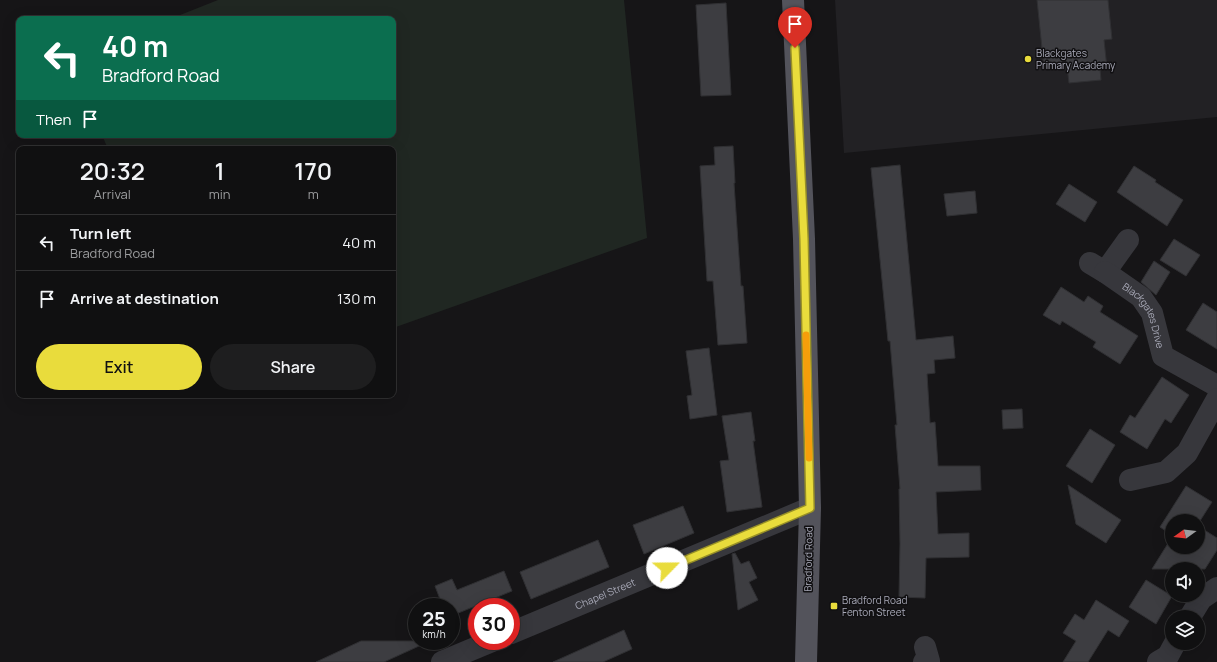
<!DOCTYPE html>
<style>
:root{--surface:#101011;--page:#1e1e1f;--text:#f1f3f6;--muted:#9c9d9f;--line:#303031;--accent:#e9dc3c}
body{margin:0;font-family:Manrope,sans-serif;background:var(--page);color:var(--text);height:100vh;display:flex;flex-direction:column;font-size:15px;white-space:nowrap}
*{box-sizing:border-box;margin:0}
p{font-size:13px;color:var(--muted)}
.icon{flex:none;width:22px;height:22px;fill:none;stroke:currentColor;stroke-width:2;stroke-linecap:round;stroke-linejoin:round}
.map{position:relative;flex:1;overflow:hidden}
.details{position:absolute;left:16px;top:146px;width:380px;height:252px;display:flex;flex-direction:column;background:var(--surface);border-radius:8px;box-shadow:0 4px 16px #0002,0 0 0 1px var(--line)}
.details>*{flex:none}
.hud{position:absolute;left:16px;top:16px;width:380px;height:122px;border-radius:8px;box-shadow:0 4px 16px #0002,0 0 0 1px var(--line);background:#0b6e4f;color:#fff;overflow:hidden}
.needle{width:26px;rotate:255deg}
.buttons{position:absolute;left:1165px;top:514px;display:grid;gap:8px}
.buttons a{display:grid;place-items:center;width:40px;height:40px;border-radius:50%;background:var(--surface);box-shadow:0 4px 16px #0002,0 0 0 1px var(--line);font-size:20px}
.speed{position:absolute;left:408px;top:598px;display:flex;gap:8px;font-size:20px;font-weight:700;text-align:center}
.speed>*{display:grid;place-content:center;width:52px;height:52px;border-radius:50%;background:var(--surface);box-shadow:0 4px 16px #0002,0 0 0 1px var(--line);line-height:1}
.speed small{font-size:10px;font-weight:400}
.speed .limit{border:6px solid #d22;background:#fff;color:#111}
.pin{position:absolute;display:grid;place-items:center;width:34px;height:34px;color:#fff;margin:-41px -17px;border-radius:50% 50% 50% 0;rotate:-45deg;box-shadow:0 0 4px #0007}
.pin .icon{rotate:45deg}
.me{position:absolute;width:44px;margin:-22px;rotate:67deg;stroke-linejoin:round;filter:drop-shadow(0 0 3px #0008)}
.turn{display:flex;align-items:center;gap:14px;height:84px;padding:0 20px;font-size:18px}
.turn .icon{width:52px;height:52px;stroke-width:2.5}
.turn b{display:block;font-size:28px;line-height:34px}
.then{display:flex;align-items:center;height:38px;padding:0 20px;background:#0003;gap:8px;font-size:15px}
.eta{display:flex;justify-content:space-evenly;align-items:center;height:68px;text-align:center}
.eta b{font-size:24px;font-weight:600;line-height:28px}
.cta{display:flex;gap:8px;margin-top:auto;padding:8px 20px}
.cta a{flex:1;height:46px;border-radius:24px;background:var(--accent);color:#111;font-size:16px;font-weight:600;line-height:46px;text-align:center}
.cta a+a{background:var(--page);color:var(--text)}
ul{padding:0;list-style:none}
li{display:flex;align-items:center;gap:12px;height:56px;padding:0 20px;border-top:1px solid var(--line)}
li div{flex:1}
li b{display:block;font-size:15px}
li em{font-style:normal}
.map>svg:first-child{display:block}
.built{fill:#222124}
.green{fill:#202722}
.building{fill:#3d3d41;stroke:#303033}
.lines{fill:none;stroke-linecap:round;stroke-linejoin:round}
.minor{stroke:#37373c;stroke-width:22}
.major{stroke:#53535b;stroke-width:22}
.route-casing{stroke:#978f27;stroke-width:10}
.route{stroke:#e9dc3c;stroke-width:7}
.slow{stroke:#f59e0b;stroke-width:7}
.poi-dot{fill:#e9dc3c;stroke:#111012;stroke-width:1.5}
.labels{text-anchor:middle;stroke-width:3;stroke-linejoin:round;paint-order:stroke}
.poi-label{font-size:10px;fill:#a8a9b7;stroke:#111012;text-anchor:start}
.street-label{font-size:10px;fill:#a8a9b7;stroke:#111012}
</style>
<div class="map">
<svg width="1217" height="662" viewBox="0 0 1217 662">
<rect width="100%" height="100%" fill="#161517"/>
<path class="built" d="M835 0H1217V117L844 153Z"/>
<path class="green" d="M218 0H624L647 238 393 328V149H108L102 135H393V19H170Z"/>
<g class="building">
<path d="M1037 0H1108L1112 39 1104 40 1107 68 1100 69 1101 80 1069 83 1067 66 1044 68Z"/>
<path d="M726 3 731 95 701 96 696 5Z"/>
<path d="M733 146 735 183H734L741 286H743L747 343 718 345 713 281H707L700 166 715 165 714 147Z"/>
<path d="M900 165 916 340 953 336 955 358 934 360 935 373 927 374 930 423 935 422 938 466H980L981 490 936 492 938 534 969 533V557L926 558 925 598 899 597 900 544 899 489H900L895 425H897L890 341H888L871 168Z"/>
<path d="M1134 166 1156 180 1155 182 1183 200 1167 226 1117 192Z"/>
<path d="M1069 184 1097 202 1085 222 1056 204Z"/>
<path d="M975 191 977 213 947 216 944 194Z"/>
<path d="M1174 239 1200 255 1186 276 1160 260Z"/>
<path d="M1154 261 1170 272 1156 295 1141 282Z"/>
<path d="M1061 287 1084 302 1088 296 1103 306 1100 312 1138 336 1120 364 1093 347 1096 342 1062 321 1060 325 1043 315Z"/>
<path d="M1203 303 1217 312V349L1186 330Z"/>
<path d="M709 348 717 415 690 419 687 396 692 395 686 351Z"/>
<path d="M1162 377 1189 395 1171 423 1165 419 1147 449 1120 432 1130 415 1135 418Z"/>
<path d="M1022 409 1023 428 1003 429 1002 410Z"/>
<path d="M751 412 755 441H753L762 507 727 512 720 461 729 460 722 416Z"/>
<path d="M1090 429 1115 445 1092 483 1066 466Z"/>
<path d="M1068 485 1121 520 1106 543 1076 524Z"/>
<path d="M1186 486 1212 502 1198 524V521H1172V535L1160 527Z"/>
<path d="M683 506 694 533 644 554 633 525Z"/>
<path d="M1198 526 1217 538V550L1205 569H1152L1172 537V547H1198Z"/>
<path d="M598 540 609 567 531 599 520 572Z"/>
<path d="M735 553 741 564 749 561 757 578 749 582 758 600 738 610 732 554Z"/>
<path d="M504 571 512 591 451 616V607H443L435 586 452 579 457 590Z"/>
<path d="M1146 580 1172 596 1156 624 1129 607Z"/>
<path d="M1096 600 1129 621 1119 637 1108 630 1088 662H1063L1076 641 1063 633 1075 614 1084 620Z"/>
<path d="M624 630 632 649 603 662H553Z"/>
<path d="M361 641H430L384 662H316Z"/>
</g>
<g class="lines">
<g class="minor">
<path d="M1090 263 1105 272 1128 240"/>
<path id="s1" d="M1105 272 1141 297 1152 313 1163 356 1217 386"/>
<path d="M1130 480 1166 472 1187 453 1217 399"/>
<path d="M1190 617 1201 599 1217 588"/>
<path id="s2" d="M511 633 810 508"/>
<path d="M442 662 492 641"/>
<path d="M924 662 929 661 925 647"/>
<path d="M1158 662 1168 656 1175 643"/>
</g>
<path class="major" d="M793 0 804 239 810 508 806 662"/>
</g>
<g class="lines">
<g class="route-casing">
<path id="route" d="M667 568 810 508 804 239 795 48"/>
</g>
<use href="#route" class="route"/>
<path class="slow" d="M806 335 809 458"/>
</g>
<g class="poi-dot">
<circle cx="1028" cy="59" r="4"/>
<rect x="830" y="602" width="8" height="8" rx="2"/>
</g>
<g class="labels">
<g class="poi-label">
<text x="1036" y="57">Blackgates<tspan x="1036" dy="12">Primary Academy</tspan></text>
<text x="842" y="604">Bradford Road<tspan x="842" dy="12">Fenton Street</tspan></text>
</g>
<g class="street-label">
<text dy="4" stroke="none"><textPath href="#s1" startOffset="61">Blackgates Drive</textPath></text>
<text transform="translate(808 559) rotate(-89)" y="4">Bradford Road</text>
<text dy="4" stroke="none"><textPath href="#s2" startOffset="102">Chapel Street</textPath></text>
</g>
</g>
</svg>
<div class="buttons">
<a><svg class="needle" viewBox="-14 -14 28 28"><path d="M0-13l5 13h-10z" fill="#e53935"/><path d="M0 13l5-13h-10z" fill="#9c9d9f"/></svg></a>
<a><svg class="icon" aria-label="sound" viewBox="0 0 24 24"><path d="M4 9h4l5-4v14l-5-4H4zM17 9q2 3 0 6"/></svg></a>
<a><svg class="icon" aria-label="layers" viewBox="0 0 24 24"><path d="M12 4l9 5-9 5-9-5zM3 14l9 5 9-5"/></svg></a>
</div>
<div class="speed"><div>25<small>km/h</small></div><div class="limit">30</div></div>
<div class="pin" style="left:795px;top:48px;background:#d93025"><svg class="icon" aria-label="arrive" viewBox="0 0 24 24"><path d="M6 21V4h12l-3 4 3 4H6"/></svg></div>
<svg class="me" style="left:667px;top:568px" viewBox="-20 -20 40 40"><circle r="19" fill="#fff"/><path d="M0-13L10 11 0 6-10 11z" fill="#e9dc3c"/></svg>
<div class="hud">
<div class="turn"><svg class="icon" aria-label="left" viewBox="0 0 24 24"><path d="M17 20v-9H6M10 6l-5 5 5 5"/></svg><div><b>40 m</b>Bradford Road</div></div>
<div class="then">Then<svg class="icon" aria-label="arrive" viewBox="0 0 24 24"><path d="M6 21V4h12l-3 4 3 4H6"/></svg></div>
</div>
<section class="details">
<div class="eta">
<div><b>20:32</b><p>Arrival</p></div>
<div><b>1</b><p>min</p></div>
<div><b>170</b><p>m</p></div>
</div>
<ul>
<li><svg class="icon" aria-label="left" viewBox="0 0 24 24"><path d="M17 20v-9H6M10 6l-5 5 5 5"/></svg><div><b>Turn left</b><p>Bradford Road</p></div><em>40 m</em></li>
<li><svg class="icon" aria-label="arrive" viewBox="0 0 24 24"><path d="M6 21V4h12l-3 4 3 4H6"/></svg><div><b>Arrive at destination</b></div><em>130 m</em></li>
</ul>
<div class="cta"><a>Exit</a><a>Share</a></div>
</section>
</div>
